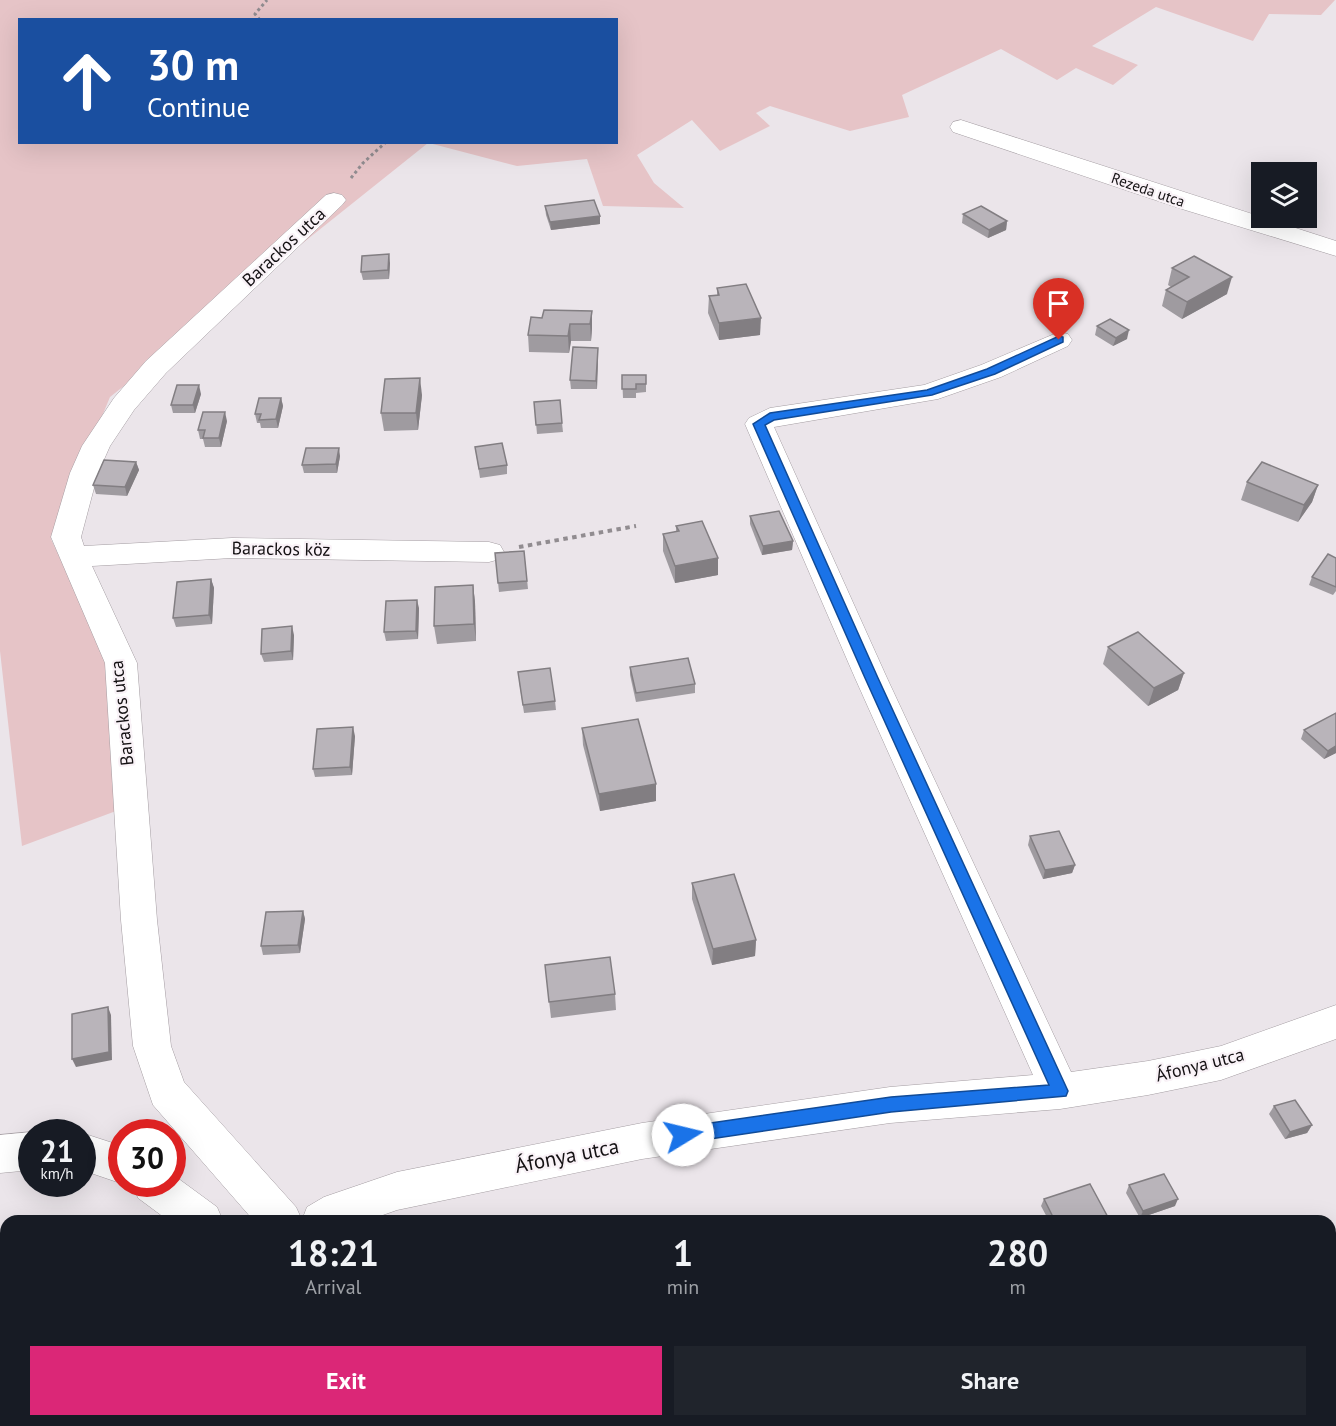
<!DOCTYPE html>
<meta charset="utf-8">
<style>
:root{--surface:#171b24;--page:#20242c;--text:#f1f3f6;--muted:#9ea1a6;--accent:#db2777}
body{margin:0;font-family:"PT Sans",sans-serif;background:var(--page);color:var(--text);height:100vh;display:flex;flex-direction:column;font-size:22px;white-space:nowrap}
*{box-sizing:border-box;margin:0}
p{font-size:20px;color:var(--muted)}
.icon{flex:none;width:33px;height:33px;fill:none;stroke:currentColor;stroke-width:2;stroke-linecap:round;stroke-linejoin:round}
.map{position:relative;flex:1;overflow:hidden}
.side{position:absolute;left:0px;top:1215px;width:1336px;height:212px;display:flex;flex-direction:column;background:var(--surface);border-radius:18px 18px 0 0;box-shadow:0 6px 24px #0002}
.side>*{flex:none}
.guide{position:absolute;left:18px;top:18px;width:600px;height:126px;border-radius:0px;box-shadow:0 6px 24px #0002;background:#1a4fa0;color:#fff;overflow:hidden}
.tools{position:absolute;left:1251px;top:162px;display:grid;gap:12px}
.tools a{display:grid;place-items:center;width:66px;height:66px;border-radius:0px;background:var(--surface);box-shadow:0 6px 24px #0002;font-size:30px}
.speed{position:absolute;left:18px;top:1119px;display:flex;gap:12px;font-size:30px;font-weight:700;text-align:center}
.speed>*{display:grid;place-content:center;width:78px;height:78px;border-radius:50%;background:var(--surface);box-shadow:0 6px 24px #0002;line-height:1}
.speed small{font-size:15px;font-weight:400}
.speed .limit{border:9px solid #d22;background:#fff;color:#111}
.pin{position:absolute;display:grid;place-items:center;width:51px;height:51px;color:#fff;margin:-62px -26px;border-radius:50% 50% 50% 0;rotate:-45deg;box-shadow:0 0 6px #0007}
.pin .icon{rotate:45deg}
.me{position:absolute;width:66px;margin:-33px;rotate:81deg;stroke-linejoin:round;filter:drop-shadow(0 0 4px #0008)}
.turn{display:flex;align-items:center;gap:21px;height:126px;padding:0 30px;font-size:27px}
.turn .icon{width:78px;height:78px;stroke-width:2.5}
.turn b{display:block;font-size:42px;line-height:51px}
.eta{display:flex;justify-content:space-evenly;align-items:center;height:102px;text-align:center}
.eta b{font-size:36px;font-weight:700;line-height:42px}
.action{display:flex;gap:12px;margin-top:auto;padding:12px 30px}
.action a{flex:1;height:69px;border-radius:0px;background:var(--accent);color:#fff;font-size:24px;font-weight:700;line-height:69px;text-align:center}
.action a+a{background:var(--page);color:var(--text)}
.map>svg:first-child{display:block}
.green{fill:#e6c4c7}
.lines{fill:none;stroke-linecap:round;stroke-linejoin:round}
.minor-casing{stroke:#a49da2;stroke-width:1}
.path-far1{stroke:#918c90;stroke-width:3;stroke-dasharray:3 3;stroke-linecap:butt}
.path{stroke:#918c90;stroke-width:4;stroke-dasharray:4.5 4.5;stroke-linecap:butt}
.minor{fill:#fff;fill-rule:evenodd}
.wall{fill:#9f9ba0}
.shaded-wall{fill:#827e82}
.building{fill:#b9b4ba;stroke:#827e82;stroke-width:1.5}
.route{fill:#1a73e8;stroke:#114b97;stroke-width:1.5}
.labels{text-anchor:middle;stroke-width:4.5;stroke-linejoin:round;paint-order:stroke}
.far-street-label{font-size:15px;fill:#141113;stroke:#f9f2f7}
.street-label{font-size:18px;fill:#141113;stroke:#f9f2f7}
.near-street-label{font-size:21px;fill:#141113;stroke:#f9f2f7}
</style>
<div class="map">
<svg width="1336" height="1426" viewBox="0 0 1336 1426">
<rect width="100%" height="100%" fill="#ebe5ea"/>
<path class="green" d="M0 0H1335L1321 15 1269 14 1253 41 1156 7 1092 46 1138 65 1113 85 1076 68 1057 80 1001 49 902 95 909 117 850 131 770 106 756 113 770 126 720 151 692 120 637 155 654 183 684 208 603 206 587 159 517 166 429 143 616 142V20H20V142L428 143 110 397 51 539 112 668 116 811 22 846 0 651Z"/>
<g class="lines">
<g class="minor-casing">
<g id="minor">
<path d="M961 120 1336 241V256L1182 209 953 132 950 127 953 122Z"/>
<path d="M334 193 342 195 346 200 342 205 166 373 134 410 110 446 98 473 81 537 84 546 232 538 489 542 500 545 504 552 500 559 489 562 232 558 92 566 137 663 157 920 171 1046 184 1082 296 1207 302 1220 307 1207 324 1197 397 1172 642 1123 890 1087 1033 1075 855 678 745 424 749 418 770 408 924 385 981 365 1059 332 1068 334 1072 340 1068 346 1001 377 938 399 774 427 887 678 1071 1072 1148 1061 1221 1046 1336 1005V1039L1221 1080 1148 1095 1060 1109 890 1123 642 1159 397 1210 366 1221H254L153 1105 133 1046 121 920 105 663 51 537 70 473 82 446 114 398 146 361 326 195Z"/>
<path d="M32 1132V1170L0 1173V1135Z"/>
<path d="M82 1133 122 1146 123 1184 82 1170Z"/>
<path d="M172 1174 217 1207 223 1221H169L138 1198 133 1184H172Z"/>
<path d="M222 1420H268L267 1426H221Z"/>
</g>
</g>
<g class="path-far1">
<path d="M260 20 255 14 267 0"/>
<path d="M351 178 363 163 386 142"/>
</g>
<path class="path" d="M519 547 636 526"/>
<use href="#minor" class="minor"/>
</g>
<g class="wall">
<path d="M545 206 600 216V224L551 230 546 215Z"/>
<path d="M963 214 1007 221 1006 230 988 238 962 223Z"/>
<path d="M390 263 389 279 363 280 361 272Z"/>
<path d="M1172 268 1227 294 1182 319 1162 306 1166 290 1171 287 1168 285Z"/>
<path d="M717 288 760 335 719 340 708 313 709 296 717 295Z"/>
<path d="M592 311V328L591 341H571L569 353 529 352 528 335Z"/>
<path d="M1097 326 1127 339 1113 346 1095 335Z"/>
<path d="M598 348 597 389H571L570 380Z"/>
<path d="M622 375H646V392L636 393V398H623Z"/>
<path d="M201 394 195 413H173L171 405Z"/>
<path d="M422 395 418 430 384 431 381 413Z"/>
<path d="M281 398 283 406 278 428H261L260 423H257L255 414Z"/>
<path d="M534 402 562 423 563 432 537 434Z"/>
<path d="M227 421 221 447H205L203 439H200L198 430Z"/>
<path d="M475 447 507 465V474L480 478Z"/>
<path d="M340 456 337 473H304L302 465Z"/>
<path d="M136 462 139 470 127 496 96 494 93 485Z"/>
<path d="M1247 482 1318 485 1312 502 1298 522 1241 500Z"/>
<path d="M750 516 793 541 792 550 762 555 750 524Z"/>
<path d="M676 526 718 558V575L675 583 663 551V534L676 532Z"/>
<path d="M524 551 528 589 499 592 495 553Z"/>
<path d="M1336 558V591L1333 595 1309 585 1312 577Z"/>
<path d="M211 579 214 588 212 624 176 627 173 618Z"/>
<path d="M473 585 475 602 476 641 437 644 434 626Z"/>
<path d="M419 608 418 639 386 641 384 632Z"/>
<path d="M294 635 293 660 264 662 261 654Z"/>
<path d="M1108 647 1184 673 1178 690 1148 706 1103 664Z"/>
<path d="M630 667 695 684V693L636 702 630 675Z"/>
<path d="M519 681 555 701 556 710 524 713Z"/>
<path d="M582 728 656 784V801L600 811 583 745Z"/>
<path d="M1304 730 1336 753 1324 759 1301 739Z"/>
<path d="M355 736 352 775 315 777 313 769Z"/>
<path d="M1030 836 1075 865 1072 873 1043 879 1028 845Z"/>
<path d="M692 883 756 940 755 956 712 965 692 899Z"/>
<path d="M303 911 305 919 300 953 263 955 261 946Z"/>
<path d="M545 965 615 994 616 1010 551 1018Z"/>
<path d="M1274 1106 1312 1125 1307 1133 1285 1139 1269 1114Z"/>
<path d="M1129 1185 1175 1206 1140 1218 1126 1193Z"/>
<path d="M1044 1199 1110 1221H1049L1041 1206Z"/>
</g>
<g class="shaded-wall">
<path d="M600 216V224L551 230 550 222Z"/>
<path d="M1007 221 1006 230 988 238 989 230Z"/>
<path d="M389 254 390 263 389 279 388 270Z"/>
<path d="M1232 277 1227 294 1182 319 1187 302Z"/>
<path d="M592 311V328L591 341 590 324Z"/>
<path d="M761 318 760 335 719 340V323Z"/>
<path d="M570 324 571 341 569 353 568 336Z"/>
<path d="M1129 330 1127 339 1113 346 1116 338Z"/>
<path d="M598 348V356L597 389 596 381Z"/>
<path d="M420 378 422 395 418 430 416 413Z"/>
<path d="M199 385 201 394 195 413 193 405Z"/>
<path d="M281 398 283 406 278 428 276 419Z"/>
<path d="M225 412 227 421 221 447 219 438Z"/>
<path d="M339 448 340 456 337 473 336 464Z"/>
<path d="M136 462 139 470 127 496 125 487Z"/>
<path d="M1318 485 1312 502 1298 522 1304 505Z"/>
<path d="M793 541 792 550 762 555 763 546Z"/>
<path d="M718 558V575L675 583V566Z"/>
<path d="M211 579 214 588 212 624 209 615Z"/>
<path d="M473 585 475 602 476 641 474 624Z"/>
<path d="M417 600 419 608 418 639 416 631Z"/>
<path d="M292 626 294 635 293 660 291 651Z"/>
<path d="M1184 673 1178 690 1148 706 1154 688Z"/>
<path d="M353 727 355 736 352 775 350 767Z"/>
<path d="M1336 746V753L1324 759 1328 751Z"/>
<path d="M656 784V801L600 811 599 794Z"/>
<path d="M1075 865 1072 873 1043 879 1045 870Z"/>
<path d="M303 911 305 919 300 953 298 945Z"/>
<path d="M756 940 755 956 712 965 713 949Z"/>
<path d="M108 1007 111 1015 112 1060 76 1067 72 1059Z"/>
<path d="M1312 1125 1307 1133 1285 1139 1290 1132Z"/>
<path d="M1178 1199 1175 1206 1140 1218 1143 1211Z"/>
</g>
<g class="building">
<path d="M594 200 600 216 550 222 545 206Z"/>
<path d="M981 206 1007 221 989 230 963 214Z"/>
<path d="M389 254 388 270 361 272 362 256Z"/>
<path d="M1194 256 1232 277 1187 302 1166 290 1189 277 1172 268Z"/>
<path d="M746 284 761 318 719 323 709 296 719 295 717 288Z"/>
<path d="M544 310 592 311 590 324H570L568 336 528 335 531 317 542 318Z"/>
<path d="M1110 319 1129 330 1116 338 1097 326Z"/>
<path d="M573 347 598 348 596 381 570 380Z"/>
<path d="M622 375H646V384H636V389H622Z"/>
<path d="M420 378 416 413H381L385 379Z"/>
<path d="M177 385H199L193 405H171Z"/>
<path d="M259 398H281L276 419 259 420 261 414H255Z"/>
<path d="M560 400 562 423 536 425 534 402Z"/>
<path d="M203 412H225L219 438H203L205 430H198Z"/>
<path d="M502 443 507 465 479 469 475 447Z"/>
<path d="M306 448H339L336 464 302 465Z"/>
<path d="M104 460 136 462 125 487 93 485Z"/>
<path d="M1262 462 1318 485 1304 505 1247 482Z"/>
<path d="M779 511 793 541 763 546 750 516Z"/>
<path d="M702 521 718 558 675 566 663 534 679 531 676 526Z"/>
<path d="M524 551 527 581 498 583 495 553Z"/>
<path d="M1328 554 1336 558V587L1312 577Z"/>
<path d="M211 579 209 615 173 618 177 582Z"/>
<path d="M473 585 474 624 434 626 435 587Z"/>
<path d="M417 600 416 631 384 632 386 601Z"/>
<path d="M292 626 291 651 261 654 262 629Z"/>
<path d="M1138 632 1184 673 1154 688 1108 647Z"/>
<path d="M688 658 695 684 636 693 630 667Z"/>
<path d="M550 668 555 701 523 705 518 672Z"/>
<path d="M1336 713V746L1328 751 1304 730Z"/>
<path d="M638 719 656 784 599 794 582 728Z"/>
<path d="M353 727 350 767 313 769 317 729Z"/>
<path d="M1059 831 1075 865 1045 870 1030 836Z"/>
<path d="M734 874 756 940 713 949 692 883Z"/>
<path d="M303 911 298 945 261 946 266 912Z"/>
<path d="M610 957 615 994 549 1002 545 965Z"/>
<path d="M108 1007 109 1052 72 1059V1014Z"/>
<path d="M1295 1100 1312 1125 1290 1132 1274 1106Z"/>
<path d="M1164 1174 1178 1199 1143 1211 1129 1185Z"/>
<path d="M1090 1184 1110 1221H1055L1044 1199Z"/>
</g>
<path class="route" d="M1059 336 1063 337V342L995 374 932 395 774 420 765 425 878 678 1068 1091 1066 1096 891 1112 683 1143 677 1140 674 1135 677 1130 683 1127 891 1097 1049 1085 865 678 753 424 770 413 927 390 987 369Z"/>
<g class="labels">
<g class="far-street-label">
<text transform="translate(1148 190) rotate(19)" y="5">Rezeda utca</text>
</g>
<g class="street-label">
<text transform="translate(284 247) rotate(-43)" y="6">Barackos utca</text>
<text transform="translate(281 549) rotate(1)" y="6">Barackos köz</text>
<text transform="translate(122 713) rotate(-96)" y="6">Barackos utca</text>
<text transform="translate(1200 1065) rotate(-14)" y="6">Áfonya utca</text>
</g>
<g class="near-street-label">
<text transform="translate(567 1156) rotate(-11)" y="7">Áfonya utca</text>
</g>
</g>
</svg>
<div class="tools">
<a><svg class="icon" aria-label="layers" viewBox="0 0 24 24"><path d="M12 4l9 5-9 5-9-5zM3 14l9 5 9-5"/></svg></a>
</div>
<div class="speed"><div>21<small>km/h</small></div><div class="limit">30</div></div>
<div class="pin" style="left:1059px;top:340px;background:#d93025"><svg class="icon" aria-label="arrive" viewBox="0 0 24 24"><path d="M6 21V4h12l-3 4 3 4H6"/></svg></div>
<svg class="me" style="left:683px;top:1135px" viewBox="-20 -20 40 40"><circle r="19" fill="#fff"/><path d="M0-13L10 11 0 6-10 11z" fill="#1a73e8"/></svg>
<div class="guide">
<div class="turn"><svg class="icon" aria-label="ahead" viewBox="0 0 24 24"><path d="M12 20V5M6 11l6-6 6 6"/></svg><div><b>30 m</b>Continue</div></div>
</div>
<section class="side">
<div class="eta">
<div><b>18:21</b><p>Arrival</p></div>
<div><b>1</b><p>min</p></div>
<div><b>280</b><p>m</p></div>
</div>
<div class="action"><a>Exit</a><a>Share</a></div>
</section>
</div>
